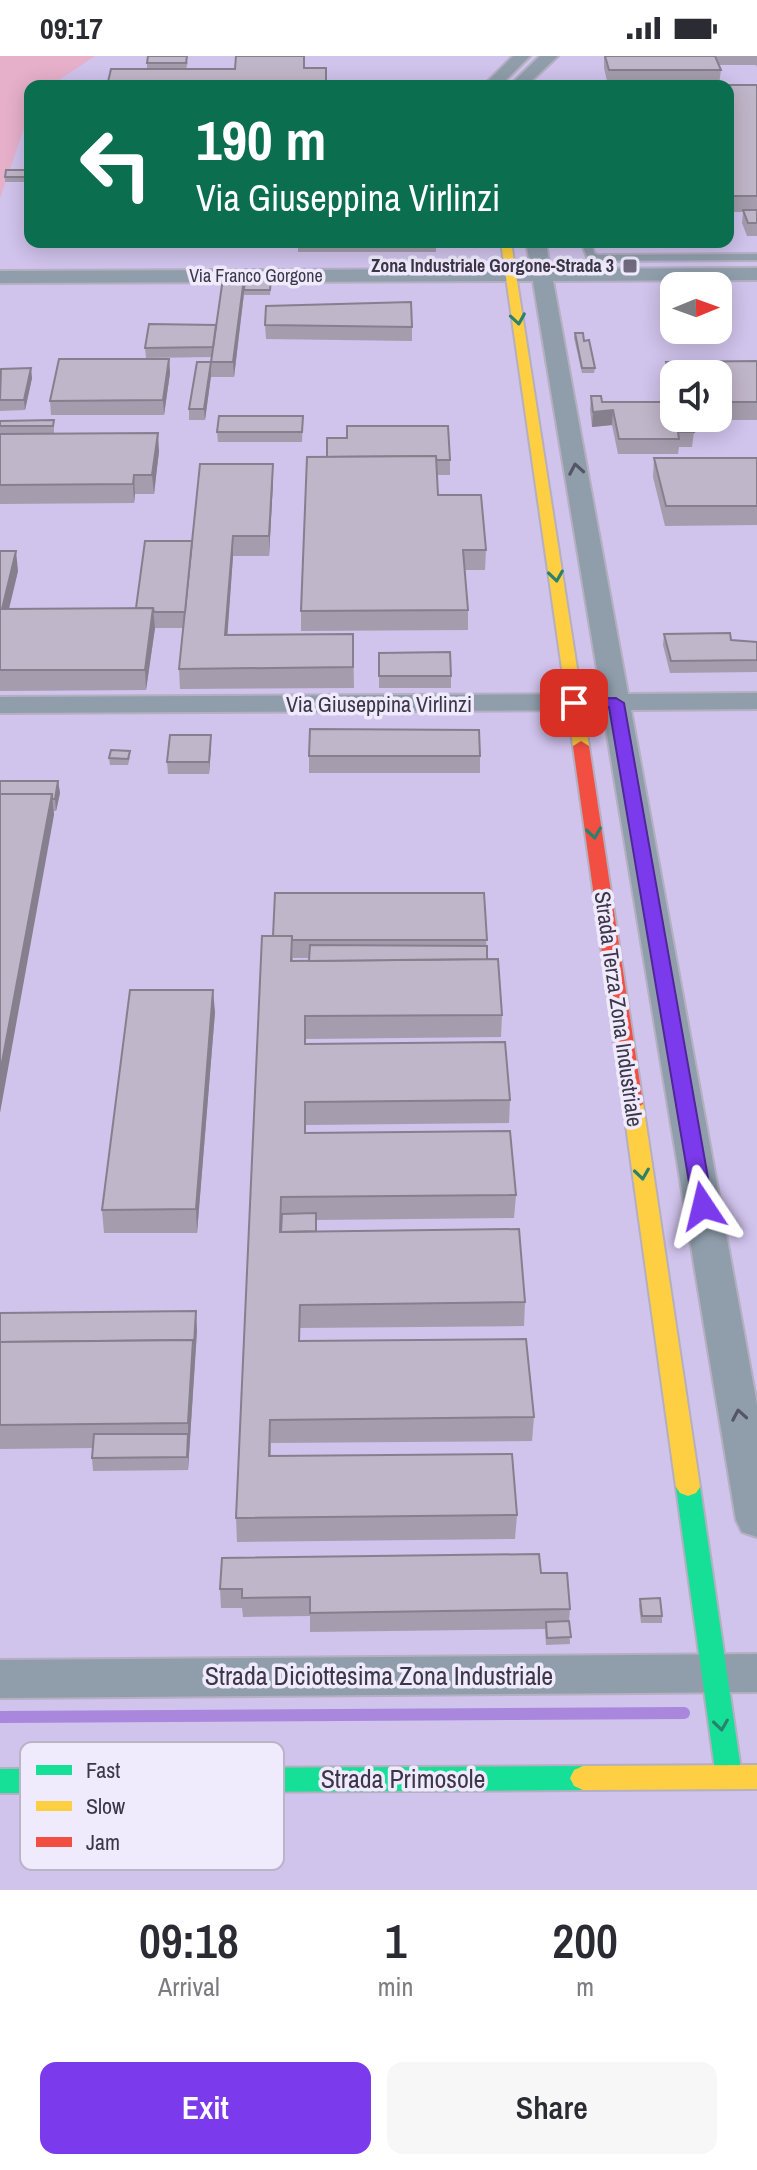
<!DOCTYPE html>
<style>
:root{--surface:#fff;--page:#f7f7f7;--text:#2b2b33;--muted:#7c7c81;--accent:#7c3aed}
body{margin:0;font-family:"Archivo Narrow",sans-serif;background:var(--page);color:var(--text);height:100vh;display:flex;flex-direction:column;font-size:30px;white-space:nowrap}
*{box-sizing:border-box;margin:0}
p{font-size:26px;color:var(--muted)}
.icon{flex:none;width:44px;height:44px;fill:none;stroke:currentColor;stroke-width:2;stroke-linecap:round;stroke-linejoin:round}
.map{position:relative;height:1834px;overflow:hidden}
.details{display:flex;flex-direction:column;background:var(--surface);flex:1}
.details>*{flex:none}
.top-card{position:absolute;left:24px;top:24px;width:710px;height:168px;border-radius:16px;box-shadow:0 4px 20px #0003;background:#0b6e4f;color:#fff;overflow:hidden}
.needle{width:52px;rotate:89deg}
.controls{position:absolute;left:660px;top:216px;display:grid;gap:16px}
.controls a{display:grid;place-items:center;width:72px;height:72px;border-radius:16px;background:var(--surface);box-shadow:0 4px 20px #0003;font-size:40px}
.pin{position:absolute;display:grid;place-items:center;width:68px;height:68px;color:#fff;margin:-34px;border-radius:16px;box-shadow:0 4px 12px #0006}
.me{position:absolute;width:88px;margin:-44px;rotate:350deg;stroke-linejoin:round;filter:drop-shadow(0 0 6px #0008)}
.turn{display:flex;align-items:center;gap:28px;height:168px;padding:0 40px;font-size:36px}
.turn .icon{width:104px;height:104px;stroke-width:2.5}
.turn b{display:block;font-size:56px;line-height:68px}
.eta{display:flex;justify-content:space-evenly;align-items:center;height:136px;text-align:center}
.eta b{font-size:48px;font-weight:600;line-height:56px}
.button{display:flex;gap:16px;margin-top:auto;padding:16px 40px}
.button a{flex:1;height:92px;border-radius:16px;background:var(--accent);color:#fff;font-size:32px;font-weight:600;line-height:92px;text-align:center}
.button a+a{background:var(--page);color:var(--text)}
.status{display:flex;justify-content:space-between;align-items:center;height:56px;padding:0 40px;background:var(--surface);direction:ltr}
.status svg{height:22px;fill:currentColor}
.map>svg:first-child{display:block}
.built{fill:#d0c3ec;fill-rule:evenodd}
.green{fill:#e6b0cb}
.lines{fill:none;stroke-linecap:round;stroke-linejoin:round}
.stream{stroke:#a887dc;stroke-width:12}
.lane-casing{stroke:#b5afc2;stroke-width:4}
.street-casing{stroke:#b5afc2;stroke-width:4}
.fast-casing{stroke:#b5afc2;stroke-width:4}
.slow-casing{stroke:#b5afc2;stroke-width:4}
.jam-casing{stroke:#b5afc2;stroke-width:4}
.lane{fill:#909eac;fill-rule:evenodd}
.street{fill:#909eac;fill-rule:evenodd}
.fast{fill:#16e098;fill-rule:evenodd}
.slow{fill:#ffcf43;fill-rule:evenodd}
.jam{fill:#f24e42;fill-rule:evenodd}
.wall{fill:#a59dad;fill-rule:evenodd}
.shaded-wall{fill:#867f8d}
.building{fill:#c0b6c9;stroke:#867f8d;stroke-width:2}
.oneway{stroke:#2b826c}
.oneway2{stroke:#556}
.route{fill:#7c3aed;stroke:#51269a;stroke-width:2}
.poi-dot{fill:#726b80;stroke:#f0eafd;stroke-width:3}
.labels{text-anchor:middle;stroke-width:7;stroke-linejoin:round;paint-order:stroke}
.far-poi-label{font-size:18px;font-weight:bold;fill:#3c3648;stroke:#f0eafd;text-anchor:end}
.far-street-label{font-size:18px;fill:#3c3648;stroke:#f0eafd}
.street-label{font-size:22px;fill:#3c3648;stroke:#f0eafd}
.near-street-label{font-size:26px;fill:#3c3648;stroke:#f0eafd}
.key{fill:#f0eafd;stroke:#bab4c7;stroke-width:2}
.key-label{font-size:22px;fill:#3c3648}
</style>
<div class="status"><b>09:17</b><svg viewBox="0 0 49 12"><path d="M0 12V9h3v3zM5 12V6h3v6zM10 12V3h3v9zM15 12V0h3v12zM26 1h20v11H26zM47 4h2v5h-2z"/></svg></div>
<div class="map">
<svg width="757" height="1834" viewBox="0 0 757 1834">
<rect width="100%" height="100%" fill="#d6cee8"/>
<path class="built" d="M0 0H757V1834H0ZM30 30H728V186H30ZM674 230H718V274H674ZM674 318H718V362H674Z"/>
<path class="green" d="M0 0H95L50 30H30V55L0 142Z"/>
<g class="lines">
<path class="stream" d="M0 1661 684 1657"/>
<g class="lane-casing">
<path id="lane" d="M581 186H591L594 197 598 199 757 198V204L596 205 587 201Z"/>
</g>
<g class="street-casing">
<g id="street">
<path d="M513 0H530L500 30H483Z"/>
<path d="M540 0H558L526 30H509Z"/>
<path d="M526 186H546L550 213 757 212V224L553 225 628 638 757 637V653L631 654 757 1349V1481L742 1476 736 1464 603 654 0 657V641L601 638 533 225 0 227V215L531 213Z"/>
<path d="M757 1598V1636L0 1642V1604Z"/>
</g>
</g>
<g class="fast-casing">
<g id="fast">
<path d="M688 1422 696 1425 700 1431 742 1721 738 1729 729 1733 720 1729 716 1721 676 1431 680 1425Z"/>
<path d="M583 1710 592 1714 596 1722 592 1730 583 1734 0 1737V1713Z"/>
</g>
</g>
<g class="slow-casing">
<g id="slow">
<path d="M501 186H511L589 690 581 695 573 690Z"/>
<path d="M633 1042 643 1048 700 1431 696 1437 688 1440 680 1437 676 1431 623 1048Z"/>
<path d="M757 1709V1733L583 1734 574 1730 570 1722 574 1714 583 1710Z"/>
</g>
</g>
<g class="jam-casing">
<path id="jam" d="M581 685 589 690 643 1048 633 1054 623 1048 573 690Z"/>
</g>
<use href="#lane" class="lane"/>
<use href="#street" class="street"/>
<use href="#fast" class="fast"/>
<use href="#slow" class="slow"/>
<use href="#jam" class="jam"/>
</g>
<g class="wall">
<path d="M604 0H757V11L756 9H719L721 14 719 29H608L604 12Z"/>
<path d="M188 6 186 13 304 12 147 13V7Z"/>
<path d="M728 30H757V180H747L742 167 743 156H728Z"/>
<path d="M30 114V126H5V121Z"/>
<path d="M120 186H244L120 187Z"/>
<path d="M436 186V196H298V187Z"/>
<path d="M245 215V223L271 228 270 239H244V238L234 321H211V320L205 364H189V353L211 306V301L146 302 145 292 216 269Z"/>
<path d="M265 269 412 271V285L266 283Z"/>
<path d="M575 277 595 312 594 317H582L574 282Z"/>
<path d="M169 303 170 317 164 359H51L50 345Z"/>
<path d="M757 305V364H691L694 376 692 391H679L678 398H618L612 369 592 371 590 354 591 340 602 346 673 357 664 324 666 306ZM674 318H718V362H674Z"/>
<path d="M0 318 32 322 25 354 0 355Z"/>
<path d="M303 360 302 386H218L217 376Z"/>
<path d="M54 364V378L159 395 154 438H135L134 447 0 448V365Z"/>
<path d="M307 401 450 404V419H437L438 439 486 494 485 514H465L468 554V574L301 575V555Z"/>
<path d="M654 402H757V469L665 470 653 421Z"/>
<path d="M273 408V426L269 500H233L227 579 353 578 354 632 180 633 179 613 183 572H155L146 634 0 635V495L18 515 9 553 136 552 192 485Z"/>
<path d="M664 578 757 586V616L670 617 663 589Z"/>
<path d="M379 597 451 620V632H379Z"/>
<path d="M211 690 209 718H168L167 706Z"/>
<rect x="309" y="700" width="171" height="17"/>
<path d="M130 701 128 709H110L109 702Z"/>
<path d="M0 725H58L60 737 56 755H54V759Z"/>
<path d="M484 837 487 903 502 959 501 981 305 983V988L510 1044 509 1067 306 1069 305 1077 516 1139 514 1162 316 1164V1175L525 1246 524 1270 300 1272V1285L534 1361 532 1385 271 1387V1400L517 1459 515 1483 237 1486 236 1462 273 880ZM293 902H309V905H293Z"/>
<path d="M215 956 197 1177H104L102 1154Z"/>
<path d="M0 1257 197 1274 188 1414 93 1415 92 1402 93 1392 0 1393Z"/>
<path d="M541 1517 570 1553 569 1565 570 1588 546 1589 545 1573 310 1576V1560L243 1561 242 1552H221L220 1533Z"/>
<path d="M640 1543 662 1560V1567H641L639 1550Z"/>
</g>
<g class="shaded-wall">
<path d="M245 215V228L234 321 233 306Z"/>
<path d="M169 303 170 317 164 359 163 344Z"/>
<path d="M211 309V320L205 364 204 353Z"/>
<path d="M31 312 32 322 25 354 24 344Z"/>
<path d="M613 354 612 369 592 371 593 356Z"/>
<path d="M158 377 159 395 154 438 152 419Z"/>
<path d="M273 408V426L269 500V480Z"/>
<path d="M134 419 135 438 134 447 133 428Z"/>
<path d="M233 480V500L226 599 225 579Z"/>
<path d="M16 495 18 515 4 573 2 553Z"/>
<path d="M153 552 155 572 146 634 145 614Z"/>
<path d="M211 679V690L209 718V706Z"/>
<path d="M58 725 60 737 56 755 55 743Z"/>
<path d="M52 738 54 759 0 1057V1017Z"/>
<path d="M213 934 215 956 197 1177 196 1153Z"/>
<path d="M196 1255 197 1274 188 1414V1367Z"/>
</g>
<g class="building">
<path d="M148 0H187L186 7H147Z"/>
<path d="M236 0H304V12H326V30H107L111 13H235Z"/>
<path d="M605 0H715L721 14H609Z"/>
<path d="M642 29H757V140H728V30Z"/>
<path d="M6 114H30V121H5Z"/>
<path d="M743 154H757V167H748Z"/>
<path d="M298 186H436L298 187Z"/>
<path d="M224 215H245L233 306H211Z"/>
<path d="M245 223H271L270 234H244Z"/>
<path d="M411 246 412 271 265 269 266 250Z"/>
<path d="M149 268 216 269 213 291 145 292Z"/>
<path d="M575 277H583L584 285 589 284 595 312H582Z"/>
<path d="M59 303H169L163 344 50 345Z"/>
<path d="M757 305V346H718V318H674V338L666 306Z"/>
<path d="M197 306H211L204 353H189Z"/>
<path d="M31 312 24 344H0L1 313Z"/>
<path d="M591 340H601L602 346H668L670 357H674V362H690L694 376H678L679 383H619L613 354 593 356Z"/>
<path d="M219 360H303L302 376H217Z"/>
<path d="M54 364 53 370H0V365Z"/>
<path d="M347 370H448L450 404H436V400L327 401V382H347Z"/>
<path d="M158 377 152 419H134L133 428 0 429V378Z"/>
<path d="M436 400 438 439H481L486 494H463L468 554 301 555 307 401Z"/>
<path d="M654 402H757V450H666Z"/>
<path d="M200 408H273L269 480H233L225 579 353 578V611L179 613Z"/>
<path d="M145 485H192L185 556H154L153 552H136Z"/>
<path d="M0 495H16L2 553 153 552 145 614H0Z"/>
<path d="M730 577 731 584 757 586V604L671 605 664 578Z"/>
<path d="M450 596 451 620H379V597Z"/>
<path d="M310 673 479 674 480 700H309Z"/>
<path d="M170 679H211L209 706H167Z"/>
<path d="M111 694 130 695 128 703 109 702Z"/>
<path d="M0 725H58L55 743H52V738H0Z"/>
<path d="M0 738H52L0 1017Z"/>
<path d="M275 837H484L487 884H292V880H273Z"/>
<path d="M262 880H292L291 905 498 903 502 959 305 960V988L505 986 510 1044 305 1046V1077L510 1075 516 1139 281 1141 280 1176 519 1173 525 1246 300 1249 299 1285 526 1283 534 1361 270 1364 269 1400 512 1398 517 1459 236 1462Z"/>
<path d="M310 889 487 890V903L309 905Z"/>
<path d="M130 934H213L196 1153 102 1154Z"/>
<path d="M316 1157V1175L281 1176 282 1158Z"/>
<path d="M196 1255 194 1288 193 1284 0 1286V1257Z"/>
<path d="M193 1284 188 1367 0 1369V1286Z"/>
<path d="M94 1378H188L187 1401 92 1402Z"/>
<path d="M539 1498 541 1517H567L570 1553 310 1557V1541L242 1542V1533H220L222 1502Z"/>
<path d="M660 1542 662 1560H642L640 1543Z"/>
<path d="M569 1565 571 1581 547 1582 546 1566Z"/>
</g>
<defs><path id="oneway-chevron" d="M-2-3.5L2.5 0L-2 3.5" fill="none" stroke-width="1.6" stroke-linecap="round" stroke-linejoin="round" transform="scale(2)"/></defs>
<g class="oneway">
<use href="#oneway-chevron" transform="translate(518 263) rotate(81)"/>
<use href="#oneway-chevron" transform="translate(556 520) rotate(82)"/>
<use href="#oneway-chevron" transform="translate(594 777) rotate(82)"/>
<use href="#oneway-chevron" transform="translate(642 1118) rotate(82)"/>
<use href="#oneway-chevron" transform="translate(721 1669) rotate(82)"/>
</g>
<g class="oneway2">
<use href="#oneway-chevron" transform="translate(576 413) rotate(-100)"/>
<use href="#oneway-chevron" transform="translate(739 1359) rotate(-100)"/>
</g>
<path class="route" d="M616 642 624 647 713 1150 703 1157 693 1150 609 651 574 652 567 647 574 643Z"/>
<rect class="poi-dot" x="622" y="202" width="16" height="16" rx="4"/>
<g class="labels">
<g class="far-poi-label">
<text x="614" y="216">Zona Industriale Gorgone-Strada 3</text>
</g>
<g class="far-street-label">
<text x="256" y="226">Via Franco Gorgone</text>
</g>
<g class="street-label">
<text x="379" y="656">Via Giuseppina Virlinzi</text>
<text transform="translate(619 953) rotate(82)" y="8">Strada Terza Zona Industriale</text>
</g>
<g class="near-street-label">
<text x="379" y="1629">Strada Diciottesima Zona Industriale</text>
<text x="403" y="1732">Strada Primosole</text>
</g>
</g>
<rect x="20" y="1686" width="264" height="128" rx="12" class="key"/>
<rect x="36" y="1709" width="36" height="10" fill="#16e098"/>
<rect x="36" y="1745" width="36" height="10" fill="#ffcf43"/>
<rect x="36" y="1781" width="36" height="10" fill="#f24e42"/>
<g class="key-label">
<text x="86" y="1722">Fast</text>
<text x="86" y="1758">Slow</text>
<text x="86" y="1794">Jam</text>
</g>
</svg>
<div class="controls">
<a><svg class="needle" viewBox="-14 -14 28 28"><path d="M0-13l5 13h-10z" fill="#e53935"/><path d="M0 13l5-13h-10z" fill="#7c7c81"/></svg></a>
<a><svg class="icon" aria-label="sound" viewBox="0 0 24 24"><path d="M4 9h4l5-4v14l-5-4H4zM17 9q2 3 0 6"/></svg></a>
</div>
<div class="pin" style="left:574px;top:647px;background:#d93025"><svg class="icon" aria-label="arrive" viewBox="0 0 24 24"><path d="M6 21V4h12l-3 4 3 4H6"/></svg></div>
<svg class="me" style="left:703px;top:1150px" viewBox="-20 -20 40 40"><path d="M0-17L14 15 0 8-14 15z" fill="#7c3aed" stroke="#fff" stroke-width="4"/></svg>
<div class="top-card">
<div class="turn"><svg class="icon" aria-label="left" viewBox="0 0 24 24"><path d="M17 20v-9H6M10 6l-5 5 5 5"/></svg><div><b>190 m</b>Via Giuseppina Virlinzi</div></div>
</div>
</div>
<section class="details">
<div class="eta">
<div><b>09:18</b><p>Arrival</p></div>
<div><b>1</b><p>min</p></div>
<div><b>200</b><p>m</p></div>
</div>
<div class="button"><a>Exit</a><a>Share</a></div>
</section>
